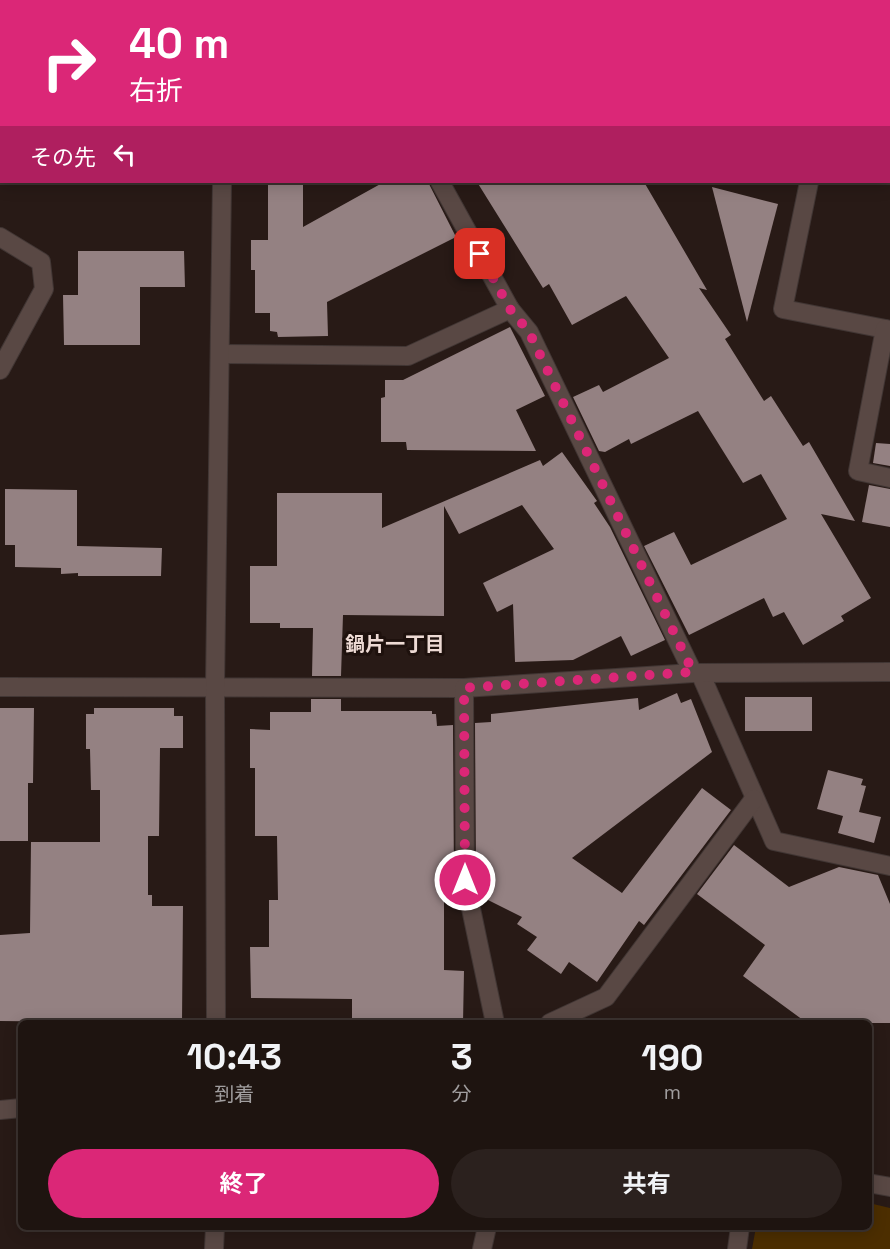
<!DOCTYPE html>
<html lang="ja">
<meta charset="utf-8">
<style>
:root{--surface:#1e1410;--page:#2b211e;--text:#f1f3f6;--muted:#a19e9f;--line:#3c3330;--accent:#db2777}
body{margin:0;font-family:"Space Grotesk","Noto Sans JP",sans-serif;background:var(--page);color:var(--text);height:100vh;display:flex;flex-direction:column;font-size:22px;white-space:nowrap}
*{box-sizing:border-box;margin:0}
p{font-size:20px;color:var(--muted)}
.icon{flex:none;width:33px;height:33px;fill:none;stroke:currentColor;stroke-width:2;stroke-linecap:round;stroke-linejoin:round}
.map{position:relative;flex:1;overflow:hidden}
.drawer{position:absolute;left:18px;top:1020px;width:854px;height:210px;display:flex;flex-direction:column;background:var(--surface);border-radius:9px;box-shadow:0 3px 15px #0003,0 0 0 2px var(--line)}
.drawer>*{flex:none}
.top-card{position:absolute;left:0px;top:0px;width:891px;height:183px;box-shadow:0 3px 15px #0003,0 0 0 2px var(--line);background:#db2777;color:#fff;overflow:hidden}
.pin{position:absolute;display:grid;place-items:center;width:51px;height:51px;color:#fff;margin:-26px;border-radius:12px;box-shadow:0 3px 9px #0006}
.me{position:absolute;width:66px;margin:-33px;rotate:0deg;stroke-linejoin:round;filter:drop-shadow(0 0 4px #0008)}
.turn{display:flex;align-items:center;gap:21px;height:126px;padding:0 30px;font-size:27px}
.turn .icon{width:78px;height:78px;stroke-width:2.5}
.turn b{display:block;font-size:42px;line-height:51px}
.then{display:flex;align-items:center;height:57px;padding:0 30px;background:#0003;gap:12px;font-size:22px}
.eta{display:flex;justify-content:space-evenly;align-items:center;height:102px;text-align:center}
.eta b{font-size:36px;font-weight:700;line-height:42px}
.button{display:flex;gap:12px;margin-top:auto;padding:12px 30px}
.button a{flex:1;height:69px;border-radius:36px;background:var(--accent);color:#fff;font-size:24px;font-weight:700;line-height:69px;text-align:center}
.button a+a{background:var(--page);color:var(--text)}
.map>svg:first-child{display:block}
.green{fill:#4c2e00}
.building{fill:#948182}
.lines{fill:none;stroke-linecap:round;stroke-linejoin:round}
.minor-casing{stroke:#413634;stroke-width:20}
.minor{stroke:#594844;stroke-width:18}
.route{stroke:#db2777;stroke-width:10;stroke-dasharray:0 18}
.labels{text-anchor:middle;stroke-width:6;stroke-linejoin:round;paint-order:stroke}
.neighbourhood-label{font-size:20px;font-weight:bold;fill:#eddad4;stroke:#1e110d}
</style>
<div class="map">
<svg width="890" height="1249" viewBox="0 0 890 1249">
<rect width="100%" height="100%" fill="#281a16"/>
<path class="green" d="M869 1203 890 1208V1249H752L756 1227H868Z"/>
<g class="building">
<path d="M268 182H303V227L384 182H428L456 237 327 302 328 336 278 337 277 332 270 331V313H255V270H251V240H268Z"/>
<path d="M477 182H644L707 290 699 288 731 335 725 339 764 401 771 396 803 446 809 442 855 521 821 514 871 598 841 616 844 621 803 645 784 612 773 617 764 598 689 635 644 546 674 532 691 565 787 519 761 474 743 483 698 411 631 444 629 439 605 452 599 451 573 397 599 385 603 392 669 358 626 296 572 325 549 284 543 288Z"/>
<path d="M712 187 778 204 747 322Z"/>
<path d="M78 251H184L185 287H140V345H64L63 295H78Z"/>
<path d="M510 327 545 396 516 410 536 451 407 450 406 442H381V398L385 397V380H403Z"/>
<path d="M876 443 890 444V466L873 463Z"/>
<path d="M562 452 597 501 594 503 610 527 665 640 631 656 621 636 573 660 515 662 513 604 497 612 483 583 554 549 522 505 459 534 444 506V616L343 615 341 676H312L313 628H280V623H250V566H277V493H382V528L540 460 543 466Z"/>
<path d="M869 485 890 489V527L862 522Z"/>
<path d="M5 489 77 490V546L162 548 161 576H78V573L61 574V568L15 567V545H5Z"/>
<path d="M677 693 681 703 691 699 712 752 572 858 622 893 702 788 731 810 644 925 639 921 597 982 569 962 561 974 527 950 537 937 517 924 522 917 480 896 476 879 475 723 491 722V714L638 698 639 710Z"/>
<rect x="745" y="697" width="67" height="34"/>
<path d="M311 699H341V711H432V714H436L437 726 453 725 454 883 444 878V970L464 971 463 1023H352V999L251 998 250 947H269V900H278L277 836H255V768H250V729L270 730V712H311Z"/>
<path d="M0 708H34L33 783H28V841H0Z"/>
<path d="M94 708H174V716H183V748H160L159 836H148V895H152V906H183L182 1023 0 1021V935L30 933 31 842H100V790H91L90 749H86V714H94Z"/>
<path d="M828 770 863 779 861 785 866 786 859 812 881 817 874 843 838 833 843 816 817 809Z"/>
<path d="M734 845 789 887 839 867 878 875 890 904V1023H807L743 976 765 945 697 894Z"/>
</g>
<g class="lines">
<g class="minor-casing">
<g id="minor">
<path d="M814 0 821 2"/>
<path d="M222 2V0"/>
<path d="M388 2V0"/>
<path d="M844 2V0"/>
<path d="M440 182 510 309 529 332 693 673"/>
<path d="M809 182 783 309 890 330"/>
<path d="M0 237 41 262 44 289 0 370"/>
<path d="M885 329 858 471 890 478"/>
<path d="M221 354 408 356 510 309"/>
<path d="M700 673 774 841 890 866"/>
<path d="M0 687 464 688 693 673 890 672"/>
<path d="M464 688 465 880 495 1023"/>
<path d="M216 1023 215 688 222 182"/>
<path d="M550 1023 606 997 754 799"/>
<path d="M0 1110 21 1108"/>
<path d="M868 1183 890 1187"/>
<path d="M214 1249 215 1227"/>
<path d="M482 1249 487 1227"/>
<path d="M737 1249 740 1227"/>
</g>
</g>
<use href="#minor" class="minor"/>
</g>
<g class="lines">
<path class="route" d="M465 880 464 688 693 672 529 332 510 309 480 254"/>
</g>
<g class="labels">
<g class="neighbourhood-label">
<text x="395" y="651">鍋片一丁目</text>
</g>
</g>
</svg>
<div class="pin" style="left:480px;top:254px;background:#d93025"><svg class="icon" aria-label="arrive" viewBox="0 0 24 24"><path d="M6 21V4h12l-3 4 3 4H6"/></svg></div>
<svg class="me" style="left:465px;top:880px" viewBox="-20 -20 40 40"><circle r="17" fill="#db2777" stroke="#fff" stroke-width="3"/><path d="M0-11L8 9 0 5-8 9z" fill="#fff"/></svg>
<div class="top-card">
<div class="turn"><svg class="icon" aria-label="right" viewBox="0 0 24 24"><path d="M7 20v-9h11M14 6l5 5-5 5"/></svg><div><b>40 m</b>右折</div></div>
<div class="then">その先<svg class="icon" aria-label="left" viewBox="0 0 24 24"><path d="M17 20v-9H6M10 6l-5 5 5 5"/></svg></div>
</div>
<section class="drawer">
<div class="eta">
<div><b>10:43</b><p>到着</p></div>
<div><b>3</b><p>分</p></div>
<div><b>190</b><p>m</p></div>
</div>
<div class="button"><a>終了</a><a>共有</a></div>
</section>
</div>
